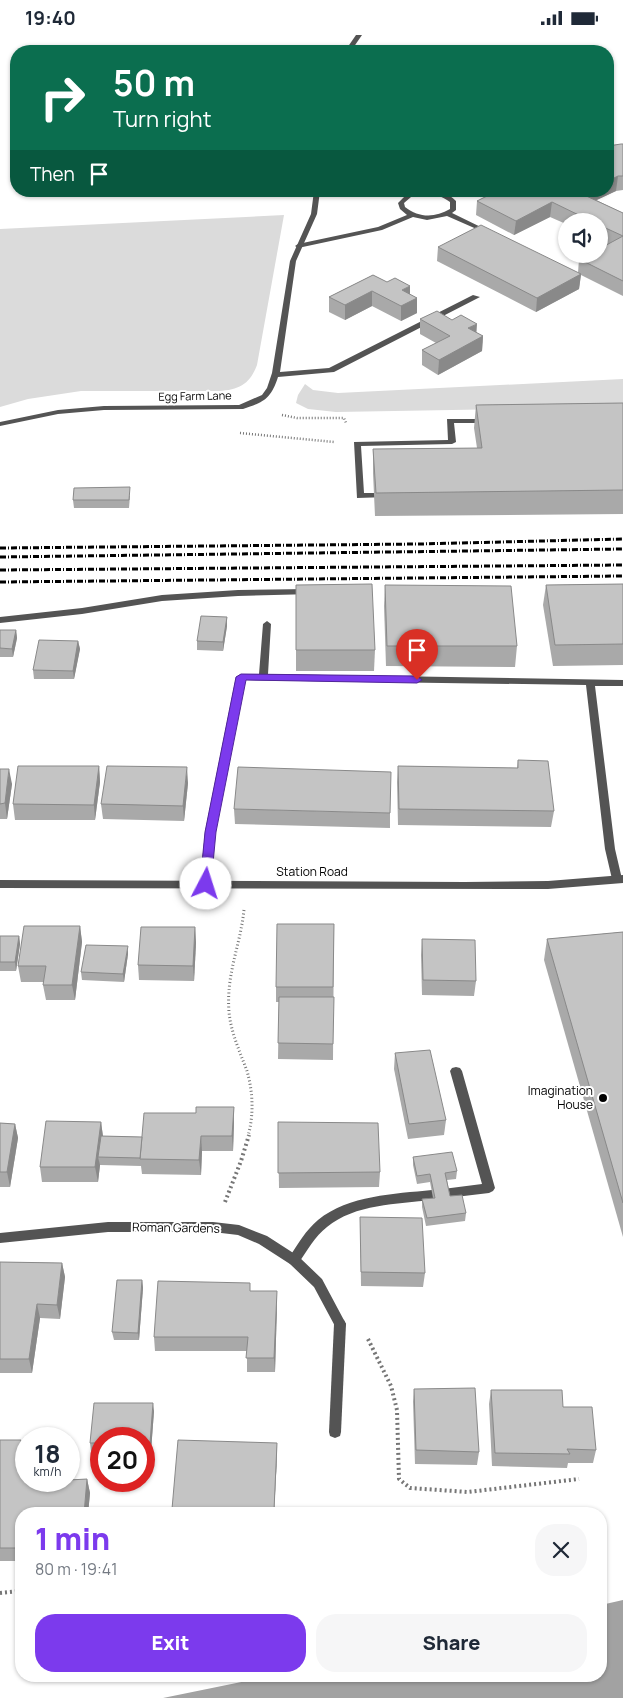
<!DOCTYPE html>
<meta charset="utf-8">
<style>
:root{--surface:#fff;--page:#f6f6f7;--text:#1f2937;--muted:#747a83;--accent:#7c3aed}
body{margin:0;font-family:Manrope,sans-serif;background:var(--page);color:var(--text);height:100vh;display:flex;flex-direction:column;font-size:19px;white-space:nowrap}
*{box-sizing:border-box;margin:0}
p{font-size:16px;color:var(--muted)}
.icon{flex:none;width:28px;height:28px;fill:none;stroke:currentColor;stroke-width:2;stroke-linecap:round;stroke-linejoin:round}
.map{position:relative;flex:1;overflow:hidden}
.details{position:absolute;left:15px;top:1472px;width:592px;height:175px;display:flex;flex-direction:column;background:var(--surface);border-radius:20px;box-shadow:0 1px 4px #0004}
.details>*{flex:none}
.hud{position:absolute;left:10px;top:10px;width:604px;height:152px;border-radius:20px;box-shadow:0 1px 4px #0004;background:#0b6e4f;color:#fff;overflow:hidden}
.buttons{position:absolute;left:558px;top:178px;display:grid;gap:10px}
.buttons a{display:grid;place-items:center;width:50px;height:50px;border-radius:50%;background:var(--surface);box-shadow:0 1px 4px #0004;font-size:25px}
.speed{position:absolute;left:15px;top:1392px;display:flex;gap:10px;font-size:25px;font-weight:700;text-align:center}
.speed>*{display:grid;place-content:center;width:65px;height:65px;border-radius:50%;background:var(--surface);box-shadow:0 1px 4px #0004;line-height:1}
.speed small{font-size:12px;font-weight:400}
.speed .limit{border:8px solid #d22;background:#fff;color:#111}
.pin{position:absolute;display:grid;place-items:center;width:42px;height:42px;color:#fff;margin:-51px -21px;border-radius:50% 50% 50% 0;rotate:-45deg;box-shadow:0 0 5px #0007}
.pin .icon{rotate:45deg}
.me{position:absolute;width:55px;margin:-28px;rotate:5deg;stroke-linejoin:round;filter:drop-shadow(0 0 4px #0008)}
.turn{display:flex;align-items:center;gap:18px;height:105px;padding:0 20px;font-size:22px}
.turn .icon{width:65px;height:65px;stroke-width:2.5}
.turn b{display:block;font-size:35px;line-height:42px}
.then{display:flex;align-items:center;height:48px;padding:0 20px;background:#0003;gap:10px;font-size:19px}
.round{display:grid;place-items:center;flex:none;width:52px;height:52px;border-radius:20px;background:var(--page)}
.overview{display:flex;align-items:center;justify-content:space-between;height:85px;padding:0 20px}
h1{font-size:30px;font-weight:800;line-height:38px;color:var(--accent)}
.button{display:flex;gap:10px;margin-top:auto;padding:10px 20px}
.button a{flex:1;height:58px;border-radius:20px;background:var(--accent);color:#fff;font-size:20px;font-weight:800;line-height:58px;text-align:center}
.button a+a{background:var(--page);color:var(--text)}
.status{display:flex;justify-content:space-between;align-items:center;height:35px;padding:0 25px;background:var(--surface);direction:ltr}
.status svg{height:14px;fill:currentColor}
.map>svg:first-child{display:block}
.green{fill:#dbdbdb}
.water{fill:#a2a2a2}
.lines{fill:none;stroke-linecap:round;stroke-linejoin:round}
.path-far2{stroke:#767676;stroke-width:2.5;stroke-dasharray:1 2;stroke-linecap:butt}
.path-far1{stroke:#767676;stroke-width:3;stroke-dasharray:1 2.5;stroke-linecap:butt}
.path{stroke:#767676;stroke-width:4;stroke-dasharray:2 3;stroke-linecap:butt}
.service{fill:#545454;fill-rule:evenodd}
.minor{fill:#545454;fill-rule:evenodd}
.tertiary{fill:#545454;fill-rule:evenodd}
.rail{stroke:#000;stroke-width:3;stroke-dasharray:6 2 1 2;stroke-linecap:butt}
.wall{fill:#a9a9a9}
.shaded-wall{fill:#898989}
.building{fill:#c4c4c4;stroke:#898989}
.route{fill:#7c3aed;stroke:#51269a}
.poi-dot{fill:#000;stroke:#fff;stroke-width:2}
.labels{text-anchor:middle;stroke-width:4;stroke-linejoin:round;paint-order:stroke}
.far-street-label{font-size:11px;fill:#000;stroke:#fff}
.street-label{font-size:12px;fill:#000;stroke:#fff}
.poi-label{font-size:12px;fill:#000;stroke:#fff;text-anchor:end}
</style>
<div class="status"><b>19:40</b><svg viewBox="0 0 49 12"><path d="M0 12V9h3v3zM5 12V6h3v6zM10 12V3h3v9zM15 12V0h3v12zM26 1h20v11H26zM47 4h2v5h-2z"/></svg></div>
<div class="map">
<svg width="623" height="1663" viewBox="0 0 623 1663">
<rect width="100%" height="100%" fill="#fff"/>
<g class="green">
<path d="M284 180 257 330C250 349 239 355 219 356H81L28 364 0 372V194Z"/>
<path d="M623 344V372L336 377 308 374 296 368 298 360 305 349 313 355 338 358Z"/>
</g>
<path class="water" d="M623 1565V1663H163L270 1641H601V1570Z"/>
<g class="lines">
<g class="path-far2">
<path d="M282 380 297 383H344L346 388"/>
<path d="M240 398 334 407"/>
</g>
<path class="path-far1" d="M244 875C240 912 226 939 229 977 231 998 240 1017 247 1036 253 1057 254 1080 248 1101"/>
<g class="path">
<path d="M225 1167 241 1126 249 1100"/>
<path d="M368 1304 391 1351 397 1375 399 1444 410 1453 468 1457 579 1444"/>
<path d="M0 1558 21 1556"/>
</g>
<g class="service">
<path d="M480 13H484V16H478Z"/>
<path d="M418 156C432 156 446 155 456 166V175L452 178 493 198 488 199 447 181 427 185 413 182 382 195 298 213 295 211 298 209 378 192 407 180 400 174 398 168 407 159ZM424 159C434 159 442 161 450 167V174C435 183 419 183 405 172L404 168 411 162Z"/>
<path d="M447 384H487L491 386 487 388H454L456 407 452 409 361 411 364 458H388L392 460 388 462 357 463 354 407 448 405Z"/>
<path d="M310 554 314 557 313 559 238 561 162 566 82 579 0 588V582L82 573 162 560 238 555Z"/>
<path d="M267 586 271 589 268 639 623 645V651H595L615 814 622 844 621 847 617 848 612 844 605 814 586 650 245 645 215 797 210 849 205 853 201 852 200 849 205 797 236 642 241 639H259L263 589Z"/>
<path d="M456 1032 460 1033 462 1036 495 1153 493 1156 489 1158 447 1163 443 1162 441 1158 443 1154 482 1149 450 1036 452 1033Z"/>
<path d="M432 1155 436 1156 438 1160 436 1164 432 1165C397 1169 355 1169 327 1192 315 1201 307 1216 298 1229L294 1230 290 1229 288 1225 290 1221C298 1209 306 1195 318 1185 349 1160 394 1159 432 1155Z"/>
<path d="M340 1283 344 1285 346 1289 341 1397 340 1401 335 1403 330 1401 329 1397 334 1289 336 1285Z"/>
</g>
<g class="minor">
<path d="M356 0H362L351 16H345Z"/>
<path d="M314 156H320L317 179 296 226 280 337 329 333 473 260 480 262 334 337 278 342C271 364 264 367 243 374L104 375 58 379 0 391V387L58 375 104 371 239 370 262 360 267 353 272 338 290 226 311 179Z"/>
<path d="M108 1187H213L239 1190 267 1201 298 1221 322 1244 346 1289 344 1293 340 1295 336 1293 314 1252 290 1229 259 1209 238 1200 213 1197H108L0 1208V1198Z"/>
</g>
<path class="tertiary" d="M623 840V848L548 854 0 853V845L465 847 548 846Z"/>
<g class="rail">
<path d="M0 513 419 509 623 504"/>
<path d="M0 522 623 514"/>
<path d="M0 535 623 530"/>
<path d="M0 547 623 541"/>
</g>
</g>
<g class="wall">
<path d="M623 109V155L616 156 596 165 623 178V261L581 240 579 254 536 277 437 226 438 212 578 238 579 224 607 209 599 205V186H566V189L550 182 514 200 476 180 477 166Z"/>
<path d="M373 240 417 263V278L401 286 372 271 345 285 329 277V262Z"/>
<path d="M420 284 477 298 483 301 482 316 438 340 422 330V315L436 308 420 299Z"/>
<path d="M623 368V479L375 481 373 438V414L477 413 474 393 476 370Z"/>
<path d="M130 461 129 473H74L73 465Z"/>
<path d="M623 549V630L553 631 543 570 546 550Z"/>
<path d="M296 550 375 615 374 636H296Z"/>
<path d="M385 550 517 611 515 632 386 631 384 571Z"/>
<path d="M227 582V591L223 616 197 615V606Z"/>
<path d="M0 595H16L17 603 13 622H0Z"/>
<path d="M78 606 80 614 74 644H34L33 635Z"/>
<path d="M518 725 554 776 551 792 398 790 397 747 398 731 517 733Z"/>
<path d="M99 731 100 747 95 785H15L13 769Z"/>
<path d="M0 734 12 749 7 784H0Z"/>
<path d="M188 748 184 786 103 784 101 769Z"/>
<path d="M234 774 390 778V793L235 789Z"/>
<path d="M334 889 333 1025 278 1024 279 967H276V952Z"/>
<path d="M80 891 82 907 75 965H46L43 950 44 947H21L18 931Z"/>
<path d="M195 892 196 908 194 946 139 945 138 930Z"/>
<path d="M623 897V1202L544 925 547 904Z"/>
<path d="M0 901H19L20 909 16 936H0Z"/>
<path d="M422 904 476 946 474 961 422 960 421 920Z"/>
<path d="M128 919 124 947 82 945 81 937Z"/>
<path d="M395 1018 446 1085 444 1100 408 1104 394 1034Z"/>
<path d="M234 1072V1087L233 1116H202L201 1140 142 1139 141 1131 100 1130 98 1147H42L40 1132 101 1087 103 1101 142 1102 196 1078Z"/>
<path d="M278 1087 380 1137 379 1152 279 1153Z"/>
<path d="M0 1088 15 1089 18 1103 10 1152H0Z"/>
<path d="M413 1122 457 1136 456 1144 447 1145 450 1161 466 1178 465 1186 426 1191 422 1172V1164L433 1163 430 1147 417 1149 413 1130Z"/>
<path d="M360 1182 425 1238 423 1252 361 1251Z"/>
<path d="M0 1227 62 1228 65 1242 60 1284 40 1283 32 1338H0Z"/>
<path d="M142 1245 143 1253 139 1305H114L112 1297Z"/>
<path d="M250 1256 277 1270 275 1337H247V1316H155L154 1302Z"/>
<path d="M414 1354 479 1417 477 1430 415 1429 413 1367Z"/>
<path d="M491 1355 563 1372 596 1415 593 1428H568L567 1433 492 1431 489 1369Z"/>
<path d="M154 1376 151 1416H144V1404H101V1416H91L90 1408Z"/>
<path d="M0 1405H21L23 1415 26 1446 87 1444 90 1458 88 1479H21V1526H0Z"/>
<path d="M277 1408V1421L274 1479H173L172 1474Z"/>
</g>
<g class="shaded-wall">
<path d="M618 141 616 156 580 173 582 159 587 156H608V146Z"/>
<path d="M552 167 550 182 514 200 516 186Z"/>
<path d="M581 239 579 254 536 277 537 263Z"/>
<path d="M410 251V265L402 255Z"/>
<path d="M372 256V271L345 285V270Z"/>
<path d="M417 263V278L401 286V271Z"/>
<path d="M477 289 476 304 468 293Z"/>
<path d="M483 301 482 316 438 340 439 325Z"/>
<path d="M227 582V591L223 616V607Z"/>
<path d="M16 595 17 603 13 622 12 614Z"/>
<path d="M78 606 80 614 74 644 73 636Z"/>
<path d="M99 731 100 747 95 785 94 770Z"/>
<path d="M187 732 188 748 184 786 183 771Z"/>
<path d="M9 734 12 749 7 784 5 768Z"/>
<path d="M80 891 82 907 75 965 72 950Z"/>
<path d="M195 892 196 908 194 946 193 931Z"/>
<path d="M19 901 20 909 16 936 15 927Z"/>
<path d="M128 911V919L124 947 123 939Z"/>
<path d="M234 1072V1087L233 1116 232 1101Z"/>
<path d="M101 1087 103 1102 98 1122 100 1130 98 1147 95 1132Z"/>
<path d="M15 1089 18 1103 10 1152 7 1137Z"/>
<path d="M201 1101 202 1116 201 1140 199 1125Z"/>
<path d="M62 1228 65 1242 60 1284 57 1270Z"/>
<path d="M142 1245 143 1253 139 1305 138 1298Z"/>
<path d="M277 1256V1270L275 1337 274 1323Z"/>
<path d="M37 1269 40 1283 32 1338 29 1324Z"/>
<path d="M153 1368 154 1376 151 1416 150 1408Z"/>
<path d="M21 1405 24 1419 20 1415Z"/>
<path d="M277 1408V1421L274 1479Z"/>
<path d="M87 1444 90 1458 88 1479H84Z"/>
</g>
<g class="building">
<path d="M621 109H623V141H618L608 146V111Z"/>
<path d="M497 156H587L582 159 623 178V246L579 224 590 219H599V214L623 201 599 190V186H591L552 167 516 186 477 166Z"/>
<path d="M481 190 581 239 537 263 438 212Z"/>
<path d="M373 240 387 247 395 243 410 251 402 255 417 263 401 271 372 256 345 270 329 262Z"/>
<path d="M437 276 452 285 461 280 477 289 468 293 483 301 439 325 422 315 450 301 420 284Z"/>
<path d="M623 368V455L376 458 373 414 482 413 476 370Z"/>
<path d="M130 452 129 465H73L74 453Z"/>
<path d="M372 549 375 615H296V550Z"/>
<path d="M623 549V609L555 610 546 550Z"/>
<path d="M385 550 511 551 517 611H387Z"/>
<path d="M201 581 227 582 223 607 197 606Z"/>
<path d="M0 595H16L12 614 0 613Z"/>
<path d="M39 605 78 606 73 636 33 635Z"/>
<path d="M518 725 548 726 554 776 399 774 398 731 518 733Z"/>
<path d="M18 731H99L94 770 13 769Z"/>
<path d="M107 731 187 732 183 771 101 769Z"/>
<path d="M238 732 391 737 390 778 234 774Z"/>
<path d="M0 734H9L5 768 0 769Z"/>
<path d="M277 889H334L333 952H276Z"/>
<path d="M24 891H80L72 950H43L46 931H18Z"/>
<path d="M141 892H195L193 931 138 930Z"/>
<path d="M623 897V1168L547 904Z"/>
<path d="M0 901H19L15 927H0Z"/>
<path d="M422 904 475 905 476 946 423 945Z"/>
<path d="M86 910 128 911 123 939 81 937Z"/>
<path d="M279 962H334L333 1009 278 1008Z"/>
<path d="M430 1015 446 1085 409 1089 395 1018Z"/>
<path d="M196 1072H234L232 1101H201L199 1125 140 1124 144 1078H196Z"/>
<path d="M46 1086 101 1087 95 1132H40Z"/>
<path d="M278 1087 378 1088 380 1137 278 1138Z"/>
<path d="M0 1088 15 1089 7 1137H0Z"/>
<path d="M101 1101 142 1102 140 1123 98 1122Z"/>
<path d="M452 1117 457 1136 445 1138 450 1161 462 1160 466 1178 427 1183 422 1164 435 1163 430 1139 417 1141 413 1122Z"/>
<path d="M360 1182 422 1183 425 1238 361 1237Z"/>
<path d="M0 1227 62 1228 57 1270 37 1269 29 1324H0Z"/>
<path d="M117 1245H142L138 1298 112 1297Z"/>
<path d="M158 1246 250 1248V1256H277L274 1323H246L248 1302H154Z"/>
<path d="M475 1353 479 1417 416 1415 414 1354Z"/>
<path d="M491 1355H562L563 1372H592L596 1415 567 1414 570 1419 495 1418Z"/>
<path d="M94 1368H153L150 1408H144V1404H101V1408H90Z"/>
<path d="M0 1405H21L20 1415H26V1446H69V1445L87 1444 84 1479H21V1513H0Z"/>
<path d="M178 1405 277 1408 274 1475 172 1474Z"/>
</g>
<path class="route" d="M241 639 417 641 422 645 417 648 246 645 216 797 211 849 206 853 200 849 205 797 236 642Z"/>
<circle class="poi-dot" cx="603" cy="1063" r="5"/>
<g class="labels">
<g class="far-street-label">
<text transform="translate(195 361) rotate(-1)" y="4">Egg Farm Lane</text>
</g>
<g class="street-label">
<text x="312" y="841">Station Road</text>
<text transform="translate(176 1193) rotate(1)" y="4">Roman Gardens</text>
</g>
<g class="poi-label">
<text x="593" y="1060">Imagination<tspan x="593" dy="14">House</tspan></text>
</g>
</g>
</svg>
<div class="buttons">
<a><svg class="icon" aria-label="sound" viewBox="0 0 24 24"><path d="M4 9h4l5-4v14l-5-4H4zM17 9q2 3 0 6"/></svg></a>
</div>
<div class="speed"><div>18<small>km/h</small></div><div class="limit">20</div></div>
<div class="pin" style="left:417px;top:645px;background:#d93025"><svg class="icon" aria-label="arrive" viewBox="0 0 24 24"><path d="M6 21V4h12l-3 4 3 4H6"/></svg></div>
<svg class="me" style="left:206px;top:849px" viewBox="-20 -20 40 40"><circle r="19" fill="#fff"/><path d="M0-13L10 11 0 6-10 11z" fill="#7c3aed"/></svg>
<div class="hud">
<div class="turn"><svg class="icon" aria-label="right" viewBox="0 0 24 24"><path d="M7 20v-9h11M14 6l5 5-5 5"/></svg><div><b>50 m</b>Turn right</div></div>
<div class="then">Then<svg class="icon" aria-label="arrive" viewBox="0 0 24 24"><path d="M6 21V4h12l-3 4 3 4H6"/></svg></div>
</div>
<section class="details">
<div class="overview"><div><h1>1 min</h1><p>80 m · 19:41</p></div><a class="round"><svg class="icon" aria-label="close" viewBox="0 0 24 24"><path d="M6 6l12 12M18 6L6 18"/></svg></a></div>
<div class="button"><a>Exit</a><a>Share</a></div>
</section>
</div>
